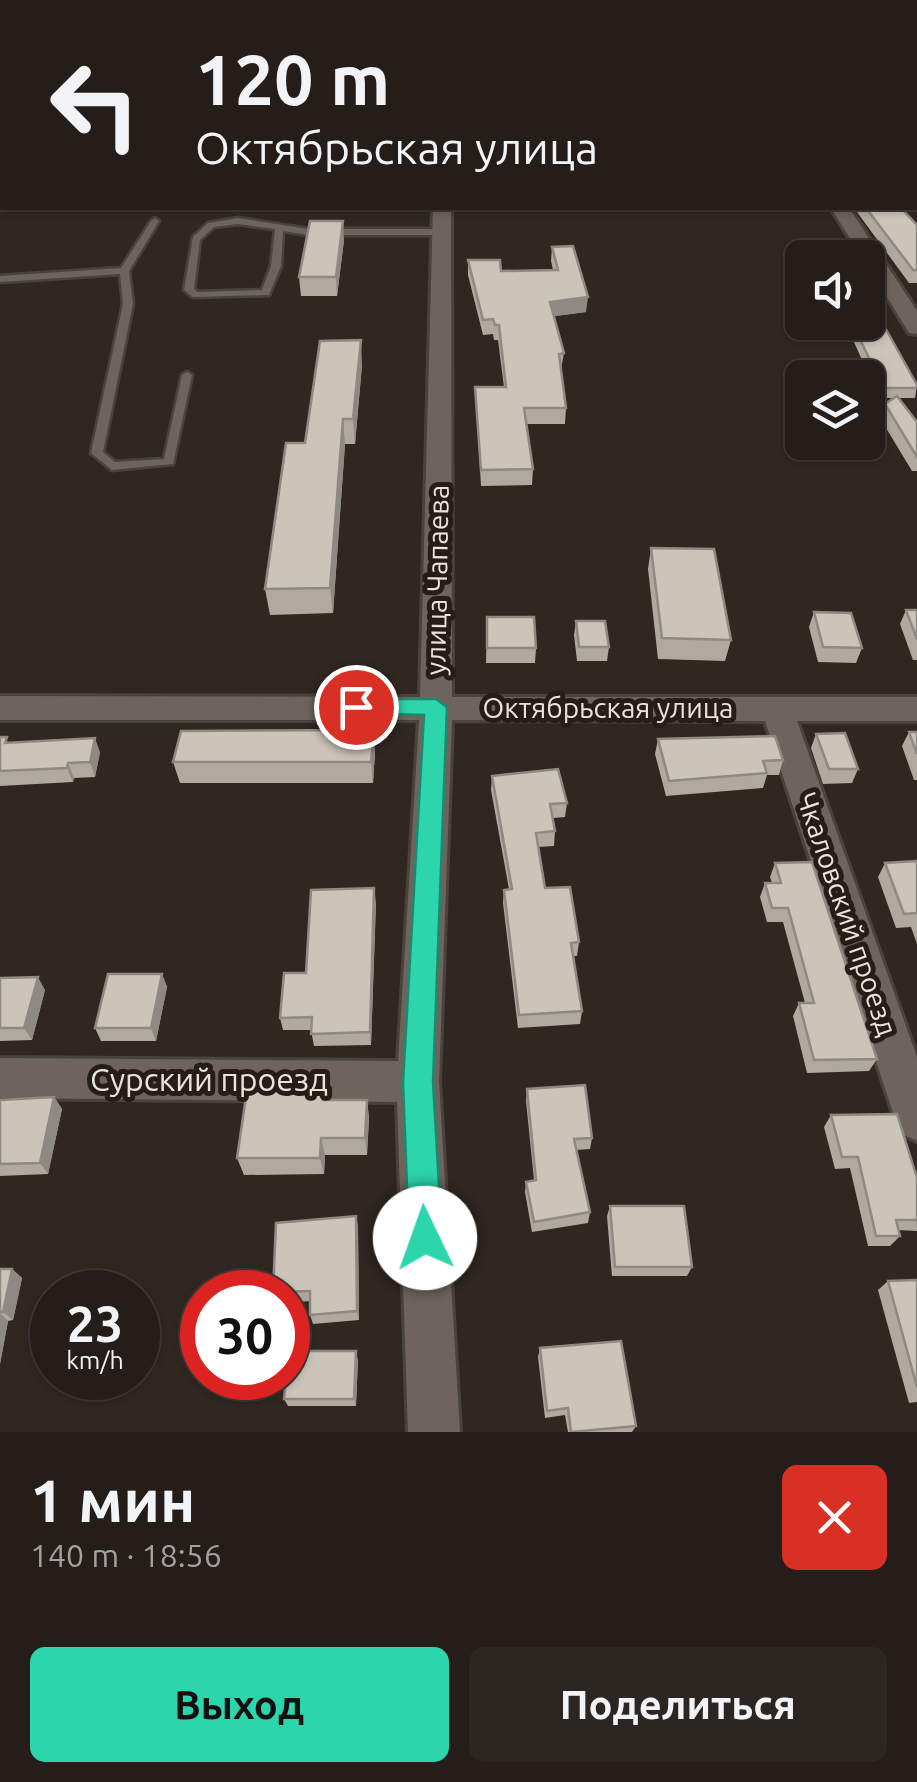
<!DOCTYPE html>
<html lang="ru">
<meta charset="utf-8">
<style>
:root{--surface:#241d19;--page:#2c2622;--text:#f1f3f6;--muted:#a3a2a2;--line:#413b38;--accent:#2cd5ab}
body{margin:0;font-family:Ubuntu,sans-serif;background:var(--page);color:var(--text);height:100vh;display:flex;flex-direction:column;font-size:38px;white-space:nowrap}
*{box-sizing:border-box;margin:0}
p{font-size:32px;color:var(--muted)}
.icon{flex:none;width:55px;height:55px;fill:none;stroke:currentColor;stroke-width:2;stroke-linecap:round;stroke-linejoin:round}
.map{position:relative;height:1432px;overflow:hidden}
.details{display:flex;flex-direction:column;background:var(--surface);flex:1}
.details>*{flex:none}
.hud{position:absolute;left:0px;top:0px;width:918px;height:210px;box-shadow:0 2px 8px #0004,0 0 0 2px var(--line);background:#241d19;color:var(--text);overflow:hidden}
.buttons{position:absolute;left:785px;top:240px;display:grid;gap:20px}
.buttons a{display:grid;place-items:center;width:100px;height:100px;border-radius:15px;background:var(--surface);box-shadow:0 2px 8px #0004,0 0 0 2px var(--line);font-size:50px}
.speed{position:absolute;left:30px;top:1270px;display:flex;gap:20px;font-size:50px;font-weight:700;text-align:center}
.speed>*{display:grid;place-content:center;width:130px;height:130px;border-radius:50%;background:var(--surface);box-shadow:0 2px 8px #0004,0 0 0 2px var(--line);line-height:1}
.speed small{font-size:25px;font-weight:400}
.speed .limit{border:15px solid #d22;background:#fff;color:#111}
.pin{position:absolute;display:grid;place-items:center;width:85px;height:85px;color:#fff;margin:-42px;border:5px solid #fff;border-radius:50%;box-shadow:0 2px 10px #0007}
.me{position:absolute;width:110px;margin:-55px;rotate:357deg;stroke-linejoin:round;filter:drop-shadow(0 0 8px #0008)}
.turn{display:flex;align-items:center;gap:35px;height:210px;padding:0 30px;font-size:45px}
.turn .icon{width:130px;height:130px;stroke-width:2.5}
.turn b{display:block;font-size:70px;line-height:85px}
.round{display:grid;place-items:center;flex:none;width:105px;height:105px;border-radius:15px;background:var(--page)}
.headline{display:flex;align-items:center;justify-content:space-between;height:170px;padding:0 30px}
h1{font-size:60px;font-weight:700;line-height:75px}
.primary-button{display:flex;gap:20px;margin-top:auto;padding:20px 30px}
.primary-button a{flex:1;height:115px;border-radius:15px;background:var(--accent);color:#111;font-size:40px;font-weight:700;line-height:115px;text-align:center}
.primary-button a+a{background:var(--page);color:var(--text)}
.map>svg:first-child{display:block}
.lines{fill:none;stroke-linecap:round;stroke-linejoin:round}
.service-casing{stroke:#49433d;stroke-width:5}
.minor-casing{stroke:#49433d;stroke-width:6}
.service{fill:#6f645d;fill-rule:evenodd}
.minor{fill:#6f645d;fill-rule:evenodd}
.wall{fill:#afa99f}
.shaded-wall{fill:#8e8982}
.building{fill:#cbc4b9;stroke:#8e8982;stroke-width:2.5}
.route{fill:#2cd5ab;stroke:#1d8a6f;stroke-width:2.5}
.labels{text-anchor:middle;stroke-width:10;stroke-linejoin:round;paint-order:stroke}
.street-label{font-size:28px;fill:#e9e3df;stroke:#261d17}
.near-street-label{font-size:32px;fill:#e9e3df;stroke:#261d17}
</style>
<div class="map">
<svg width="917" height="1432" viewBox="0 0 917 1432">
<rect width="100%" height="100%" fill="#302721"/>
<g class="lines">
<g class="service-casing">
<g id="service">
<path d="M155 218 159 221 129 271 133 304 103 452 115 462 164 459 182 375 187 372 192 375 173 464 112 470 91 453 123 304 120 274 0 282V276L121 268 151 221Z"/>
<path d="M238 218 308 229H442L446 232 442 235H308L283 231 281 266 269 295 193 297 184 290 193 237 208 223ZM238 224 275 229 271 266 262 290 198 292 194 289 200 240 214 227Z"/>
</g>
</g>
<g class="minor-casing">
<g id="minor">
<rect x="915" y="170" width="2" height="10"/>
<path d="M433 208H451L452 697H917V721H797L917 1057V1141L902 1134 895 1119 765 721 452 720 439 1082 460 1432H408L397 1102 0 1098V1058L398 1061 419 720H0V696L420 697Z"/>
<path d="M831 208H849L917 311V334L909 333 868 266V258H862Z"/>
</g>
</g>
<use href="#service" class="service"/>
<use href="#minor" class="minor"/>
</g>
<g class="wall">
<path d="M0 0H501L498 2H2V63H0Z"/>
<path d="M917 0V66H915V2Z"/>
<rect x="0" y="86" width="2" height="104"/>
<path d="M854 208H901L917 225V283H909Z"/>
<path d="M344 240 337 296H301L299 277Z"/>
<path d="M810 243 845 258H812L808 252Z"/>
<path d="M552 247 586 312 554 316 564 353 561 369 566 408 565 424H526L533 469 532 485 481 486 475 387H504L498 340H494L493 334 483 335 468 275V260L501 271 553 270 551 261Z"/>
<path d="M845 322H868L917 385 915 398H898L917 422V471H912L880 418 885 404 894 398H879Z"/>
<path d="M362 365 355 444H345L333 613 270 615 265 589 305 443Z"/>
<path d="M651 548 731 640 725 661 658 659 648 569Z"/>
<path d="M906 610H917V660H913L900 624Z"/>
<path d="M814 612 862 648 856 663 818 662 809 627Z"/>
<path d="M487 617 536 648 535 663H486Z"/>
<path d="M576 621 609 647 607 661H577L574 635Z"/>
<path d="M909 732H917V780H914L902 746Z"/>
<path d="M816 734 858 769 852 783 823 784 811 748Z"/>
<path d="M0 737 10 743 100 752 95 777 74 778 73 782 0 786Z"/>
<path d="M658 739 783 760 779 775H767L763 788 666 796 655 754Z"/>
<path d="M375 752 373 783H180L173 762Z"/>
<path d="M492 776 567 803 565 817 553 818 555 831 554 846 538 847 545 888 579 942 577 956H573L582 1011 580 1024 518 1028 503 903 504 890 509 889 491 790Z"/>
<path d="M917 861V944L911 927 896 928 878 877 885 863Z"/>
<path d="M775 863 877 1059 869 1071 807 1073 793 1016 799 1003H805L783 922H767L760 897 765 883H772L770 877Z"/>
<path d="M376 902 371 1045 314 1046 311 1030H283L280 1018 306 973Z"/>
<path d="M162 974 167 987 156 1041H101L95 1028Z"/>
<path d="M0 978 45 990 32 1040 0 1041Z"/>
<path d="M324 1089 327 1100H367L369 1118 367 1155H325L324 1174 244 1175 237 1158Z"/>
<path d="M527 1089 592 1138 590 1149 576 1150 590 1212 588 1223 532 1232 525 1192 526 1182 534 1180 526 1101Z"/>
<path d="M54 1097 62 1109 48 1174 0 1176V1100Z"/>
<path d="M831 1115 916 1178 917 1231 898 1230 900 1236 890 1246H868L850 1168 835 1169 824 1127Z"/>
<path d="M610 1206 692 1267 687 1276H612L607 1216Z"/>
<path d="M356 1216 358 1227 359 1320 313 1324 310 1315V1301L288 1303V1292Z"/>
<path d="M0 1269H12L22 1278 13 1320 8 1321 0 1364Z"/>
<path d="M917 1280V1402L909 1403 878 1290 888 1281Z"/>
<path d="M540 1348 636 1426 632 1432H568L565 1415 545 1418 538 1357Z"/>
<path d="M358 1360 356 1406H288L284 1399Z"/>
</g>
<g class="shaded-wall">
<path d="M343 221 344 240 337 296 336 277Z"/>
<path d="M588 297 586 312 549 317 550 302Z"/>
<path d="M361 340 362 365 355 444 353 419Z"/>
<path d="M343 419 345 444 333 613 330 588Z"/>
<path d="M374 730 375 752 373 783 371 762Z"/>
<path d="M95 738 100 752 95 777 90 762Z"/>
<path d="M68 763 74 778 73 782 67 768Z"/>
<path d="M374 888 376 902 371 1045 370 1032Z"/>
<path d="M162 974 167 987 156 1041 151 1028Z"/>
<path d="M38 977 45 990 32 1040 24 1028Z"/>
<path d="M54 1097 62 1109 48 1174 40 1163Z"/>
<path d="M367 1100 369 1118 367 1155 365 1138Z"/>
<path d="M321 1138 325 1155 324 1174 320 1158Z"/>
<path d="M356 1216 358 1227 359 1320 357 1311Z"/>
<path d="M12 1269 22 1278 13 1320 3 1312Z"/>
<path d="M0 1313 8 1321 0 1364Z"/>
<path d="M356 1351 358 1360 356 1406 354 1399Z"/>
</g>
<g class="building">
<path d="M0 0H488L485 2H205L133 0 131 2H2V51H0Z"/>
<path d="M551 0H917V7H916L917 54H915V2H549Z"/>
<rect x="0" y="86" width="2" height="74"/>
<path d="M915 176 917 178V193H915Z"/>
<path d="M866 208H901L917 225V270H913Z"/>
<path d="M310 221H343L336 277H299Z"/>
<path d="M837 242 845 258H820L810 243Z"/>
<path d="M573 246 588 297 550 302 564 353 559 354 566 408H524L533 469 481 470 475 387H506L499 325H495L493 319 483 320 468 260H500L501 271 558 270 552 247Z"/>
<path d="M868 297 917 385V388H883L852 322H868Z"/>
<path d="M361 340 353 419H343L330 588 265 589 286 443H305L320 341Z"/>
<path d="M897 396 917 422V457L885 404Z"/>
<path d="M651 548 714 549 731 640 662 638Z"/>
<path d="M906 610H917V639Z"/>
<path d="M814 612 851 613 862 648 823 647Z"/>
<path d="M487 617H534L536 648H487Z"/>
<path d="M576 621H605L609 647H579Z"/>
<path d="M374 730 371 762H173L181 731Z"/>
<path d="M909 732H917V754Z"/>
<path d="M845 733 858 769H829L816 734Z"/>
<path d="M775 736 783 760 763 761 767 773 669 781 658 739Z"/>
<path d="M0 737H7L5 743 95 738 90 762 68 763 67 768 0 771Z"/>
<path d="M558 769 567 803 550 804 555 831 536 833 545 888 570 887 579 942 571 943 582 1011 519 1015 504 890 512 889 492 776Z"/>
<path d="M917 861V913L904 914 885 863Z"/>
<path d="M812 862 877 1059 814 1060 799 1003H814L788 908H772L765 883H781L775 863Z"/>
<path d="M374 888 370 1032 311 1034 312 1017 280 1018 284 973H306L311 890Z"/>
<path d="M108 974H162L151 1028H95Z"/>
<path d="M38 977 24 1028H0V978Z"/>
<path d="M585 1085 592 1138 574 1139 590 1212 534 1222 526 1182 536 1180 527 1089Z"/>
<path d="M324 1089 323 1100H367L365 1138H321L320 1158H237L247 1090Z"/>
<path d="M54 1097 40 1163 0 1164V1100Z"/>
<path d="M897 1114 917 1178V1220H896L900 1236H876L858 1157H842L831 1115Z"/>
<path d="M610 1206H684L692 1267H615Z"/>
<path d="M356 1216 357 1311 310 1315V1291L273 1292 276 1223Z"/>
<path d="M0 1269H12L3 1312H0Z"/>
<path d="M917 1280V1387L888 1281Z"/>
<path d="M621 1341 636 1426 571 1432 568 1408 547 1411 540 1348Z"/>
<path d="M289 1351H356L354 1399H284Z"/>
</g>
<path class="route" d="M356 699H436L447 707 433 1082 442 1238 437 1249 425 1254 414 1249 409 1238 403 1082 424 715 349 713 345 707Z"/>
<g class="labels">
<g class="street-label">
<text transform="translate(437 580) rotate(-89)" y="10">улица Чапаева</text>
<text x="608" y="718">Октябрьская улица</text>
<text transform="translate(847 914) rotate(71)" y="10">Чкаловский проезд</text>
</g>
<g class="near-street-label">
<text x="209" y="1091">Сурский проезд</text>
</g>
</g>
</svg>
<div class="buttons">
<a><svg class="icon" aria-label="sound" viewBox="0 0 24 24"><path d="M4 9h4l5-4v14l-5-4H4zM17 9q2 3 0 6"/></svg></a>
<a><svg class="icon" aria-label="layers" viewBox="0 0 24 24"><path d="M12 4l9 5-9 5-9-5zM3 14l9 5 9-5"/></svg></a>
</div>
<div class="speed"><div>23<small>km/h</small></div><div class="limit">30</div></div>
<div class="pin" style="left:356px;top:707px;background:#d93025"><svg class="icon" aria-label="arrive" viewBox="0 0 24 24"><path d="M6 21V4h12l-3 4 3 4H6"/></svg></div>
<svg class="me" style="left:425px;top:1238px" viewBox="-20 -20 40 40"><circle r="19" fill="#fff"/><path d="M0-13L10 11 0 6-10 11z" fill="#2cd5ab"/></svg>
<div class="hud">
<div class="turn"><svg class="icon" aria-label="left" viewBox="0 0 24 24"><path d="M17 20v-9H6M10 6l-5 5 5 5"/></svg><div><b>120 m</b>Октябрьская улица</div></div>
</div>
</div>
<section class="details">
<div class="headline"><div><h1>1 мин</h1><p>140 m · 18:56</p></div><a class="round" style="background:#d93025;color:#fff"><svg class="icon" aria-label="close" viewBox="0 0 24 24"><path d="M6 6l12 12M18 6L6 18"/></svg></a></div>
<div class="primary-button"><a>Выход</a><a>Поделиться</a></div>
</section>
